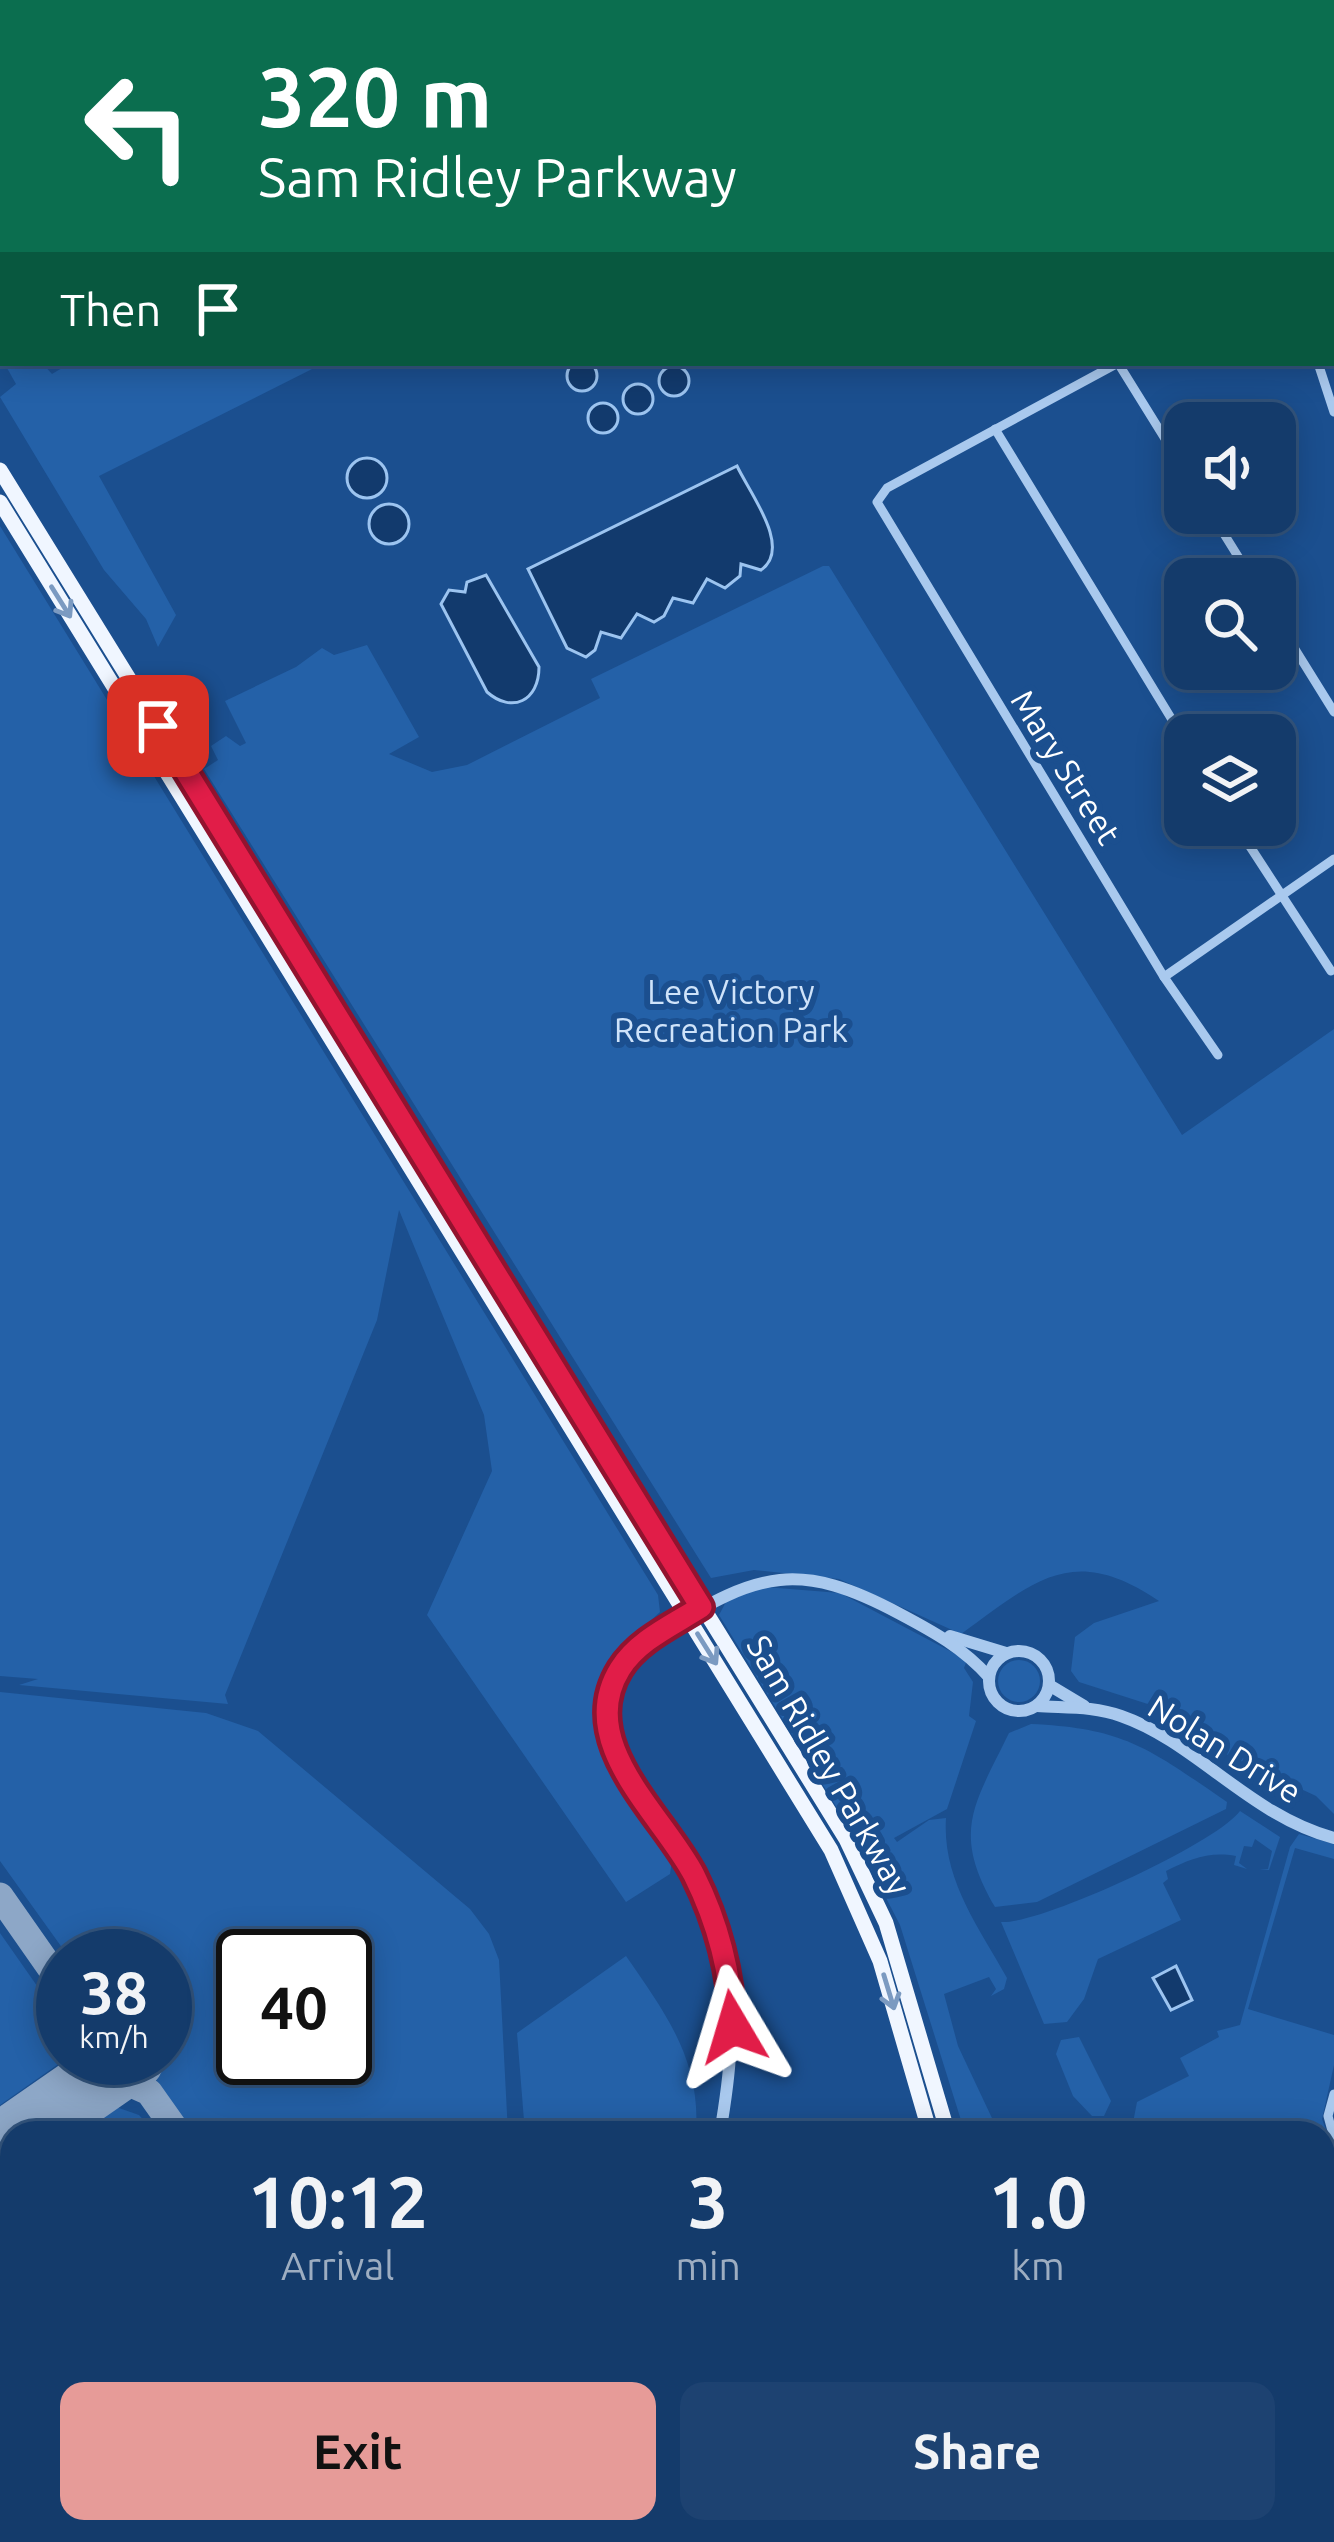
<!DOCTYPE html>
<style>
:root{--surface:#143b6b;--page:#1d4271;--text:#f1f3f6;--muted:#9dadc1;--line:#33557e;--accent:#e69b98}
body{margin:0;font-family:Ubuntu,sans-serif;background:var(--page);color:var(--text);height:100vh;display:flex;flex-direction:column;font-size:45px;white-space:nowrap}
*{box-sizing:border-box;margin:0}
p{font-size:39px;color:var(--muted)}
.icon{flex:none;width:66px;height:66px;fill:none;stroke:currentColor;stroke-width:2;stroke-linecap:round;stroke-linejoin:round}
.map{position:relative;flex:1;overflow:hidden}
.sheet{position:absolute;left:0px;top:2121px;width:1335px;height:423px;display:flex;flex-direction:column;background:var(--surface);border-radius:36px 36px 0 0;box-shadow:0 6px 30px #0003,0 0 0 3px var(--line)}
.sheet>*{flex:none}
.top-card{position:absolute;left:0px;top:0px;width:1335px;height:366px;box-shadow:0 6px 30px #0003,0 0 0 3px var(--line);background:#0b6e4f;color:#fff;overflow:hidden}
.buttons{position:absolute;left:1164px;top:402px;display:grid;gap:24px}
.buttons a{display:grid;place-items:center;width:132px;height:132px;border-radius:24px;background:var(--surface);box-shadow:0 6px 30px #0003,0 0 0 3px var(--line);font-size:60px}
.speed{position:absolute;left:36px;top:1929px;display:flex;gap:24px;font-size:60px;font-weight:700;text-align:center}
.speed>*{display:grid;place-content:center;width:156px;height:156px;border-radius:50%;background:var(--surface);box-shadow:0 6px 30px #0003,0 0 0 3px var(--line);line-height:1}
.speed small{font-size:30px;font-weight:400}
.speed .limit{border:6px solid #111;border-radius:18px;background:#fff;color:#111}
.pin{position:absolute;display:grid;place-items:center;width:102px;height:102px;color:#fff;margin:-51px;border-radius:24px;box-shadow:0 6px 18px #0006}
.me{position:absolute;width:132px;margin:-66px;rotate:353deg;stroke-linejoin:round;filter:drop-shadow(0 0 9px #0008)}
.turn{display:flex;align-items:center;gap:42px;height:252px;padding:0 60px;font-size:54px}
.turn .icon{width:156px;height:156px;stroke-width:2.5}
.turn b{display:block;font-size:84px;line-height:102px}
.then{display:flex;align-items:center;height:114px;padding:0 60px;background:#0003;gap:24px;font-size:45px}
.eta{display:flex;justify-content:space-evenly;align-items:center;height:204px;text-align:center}
.eta b{font-size:72px;font-weight:600;line-height:84px}
.action{display:flex;gap:24px;margin-top:auto;padding:24px 60px}
.action a{flex:1;height:138px;border-radius:24px;background:var(--accent);color:#111;font-size:48px;font-weight:600;line-height:138px;text-align:center}
.action a+a{background:var(--page);color:var(--text)}
.map>svg:first-child{display:block}
.green{fill:#2461a8;fill-rule:evenodd}
.water{fill:#123a6d;stroke:#9cc4f0;stroke-width:3}
.lines{fill:none;stroke-linecap:round;stroke-linejoin:round}
.stream{stroke:#9cc4f0;stroke-width:3}
.taxiway{stroke:#8da7c7;stroke-width:27}
.runway{stroke:#8da7c7;stroke-width:69}
.minor{stroke:#a9c9ee;stroke-width:9}
.tertiary{stroke:#a9c9ee;stroke-width:12}
.primary{stroke:#f0f6ff;stroke-width:15}
.oneway{stroke:#7b9ac1}
.route-casing{stroke:#92132f;stroke-width:30}
.route{stroke:#e11d48;stroke-width:21}
.labels{text-anchor:middle;stroke-width:12;stroke-linejoin:round;paint-order:stroke}
.street-label{font-size:33px;fill:#fff;stroke:#1b4f8f}
.park-label{font-size:33px;fill:#cfe3fa;stroke:#1b4f8f}
</style>
<div class="map">
<svg width="1334" height="2542" viewBox="0 0 1334 2542">
<rect width="100%" height="100%" fill="#1b4f8f"/>
<g class="green">
<path d="M0 37 3 42 0 349Z"/>
<path d="M15 363H42L52 374 62 368 60 363H324L99 476 176 615 158 647 146 619 104 570 0 397 16 384 7 368Z"/>
<path d="M0 526 658 1595 660 1612C550 1712 607 1758 672 1861L670 1874 626 1902 427 1615 492 1471 484 1415 399 1210 377 1320 225 1695 228 1704 19 1685 38 1679 0 1676Z"/>
<path d="M823 566H829L1182 1135 1334 1029V1814L1316 1796 1213 1748 1154 1706 1079 1682 1071 1671 1075 1637 1094 1623 1159 1601C1072 1542 1035 1581 961 1634L839 1579 754 1570 711 1578 204 769 218 760 211 746 226 736 240 746 246 743 225 701 296 667 322 648 334 655 367 645 419 737 389 754 432 772 467 765 600 698 591 679Z"/>
<path d="M765 1587 840 1593 967 1660 964 1668 973 1682 969 1716 976 1721 947 1809 894 1838 897 1842 929 1820 946 1818C942 1879 978 1926 1007 1978L1004 1989 991 1996 996 1989 989 1977 944 1994 958 2046 999 2133H965L900 1925 853 1834 719 1615 727 1600Z"/>
<circle cx="1019" cy="1681" r="21"/>
<path d="M0 1692 206 1713 258 1731 470 1909 489 1934 499 1960 508 2133H193L141 2058H165V1956H68L0 1861ZM345 1956V2058H243V1956Z"/>
<path d="M1031 1724C1126 1728 1151 1750 1227 1802L1226 1809 1037 1902 995 1907C951 1832 974 1805 1009 1733Z"/>
<path d="M1240 1811 1280 1837 1269 1870 1259 1869H1268L1272 1851 1255 1839 1252 1847 1244 1846 1239 1863 1247 1869 1234 1865 1236 1856C1209 1851 1190 1859 1166 1871L1168 1879 1163 1883 1181 1920 1098 1959 1084 1999 1067 2022 1044 2024 1001 1922C1040 1925 1217 1843 1240 1811Z"/>
<path d="M1299 1834 1334 1844V1859L1295 1848 1248 2009 1334 2035V2065L1322 2119 1334 2152V2296L1323 2293V2133H1131L1137 2102 1189 2076 1180 2058 1219 2037 1217 2031 1240 2025 1290 1847Z"/>
<path d="M0 1933 63 2023V2058H67L0 2105Z"/>
<path d="M626 1956C666 2014 701 2060 696 2133H525L517 2033Z"/>
<path d="M1079 2037 1111 2101 1104 2116H1092L1073 2096 1056 2054 1061 2040Z"/>
<path d="M116 2107 139 2115 155 2133H69Z"/>
<path d="M12 2180V2532H84L79 2542H0V2188Z"/>
<path d="M1323 2308 1334 2311V2384L1323 2381Z"/>
<path d="M1323 2394 1334 2398V2542H1182L1178 2532H1323Z"/>
<path d="M213 2532H444L440 2542H210Z"/>
<path d="M471 2532H633L632 2542H467Z"/>
</g>
<g class="water">
<circle cx="582" cy="376" r="15"/>
<circle cx="674" cy="381" r="15"/>
<circle cx="638" cy="399" r="15"/>
<circle cx="603" cy="418" r="15"/>
<circle cx="367" cy="478" r="20"/>
<path d="M737 466C749 492 793 548 761 570L741 564 740 576 725 588 707 579 693 603 673 598 664 616 654 622 637 614 621 638 601 632 595 650 586 657 567 648 528 569Z"/>
<circle cx="389" cy="524" r="20"/>
<path d="M486 575 539 667C539 701 512 714 487 692L441 604 449 590 465 592 467 582Z"/>
<path d="M1176 1966 1192 2000 1171 2010 1153 1978Z"/>
</g>
<g class="lines">
<g class="stream">
<path d="M1144 3H1145"/>
<path d="M1276 3V0"/>
<path d="M0 127 3 130"/>
</g>
<g class="taxiway">
<path d="M0 1896 63 1986"/>
<path d="M112 2058 131 2084 149 2092 178 2133"/>
<path d="M94 2542 97 2532"/>
</g>
<path class="runway" d="M22 2133 130 2058"/>
<g class="minor">
<path d="M177 0 179 3"/>
<path d="M878 0 880 3"/>
<path d="M1086 0 1088 3"/>
<path d="M601 3 604 0"/>
<path d="M1110 3 1113 0"/>
<path d="M1332 183 1334 182"/>
<path d="M1332 356 1334 355"/>
<path d="M1118 363 887 488 877 502 1164 977 1218 1055"/>
<path d="M1118 363 1185 471"/>
<path d="M1318 363 1334 412"/>
<path d="M995 429 1185 741"/>
<path d="M1211 513 1252 579"/>
<path d="M1275 617 1334 712"/>
<path d="M1236 825 1331 971"/>
<path d="M1164 977 1334 859"/>
<path d="M1334 2094 1328 2116 1334 2138"/>
<path d="M446 2542 449 2536"/>
</g>
<g class="tertiary">
<path d="M950 1636 1006 1653"/>
<circle cx="1019" cy="1681" r="30"/>
<path d="M1049 1685 1084 1706"/>
<path d="M1037 1706C1065 1708 1094 1706 1121 1716 1196 1742 1249 1815 1334 1838"/>
<path d="M720 2133C742 2007 735 1938 664 1830 644 1799 611 1764 607 1726 603 1683 630 1651 665 1630 759 1572 799 1560 900 1614 934 1632 963 1648 989 1677"/>
<path d="M647 2542 649 2532"/>
</g>
<g class="primary">
<path d="M0 470 846 1839 886 1923 948 2133"/>
<path d="M0 502 831 1850 880 1961 930 2133"/>
<path d="M1323 2300 1334 2303"/>
<path d="M1323 2339 1334 2337"/>
<path d="M1100 2532 1109 2542"/>
<path d="M1123 2532 1132 2542"/>
<path d="M1173 2532 1178 2542"/>
</g>
</g>
<defs><path id="oneway-shaft" d="M-6 0H5M1.5-3L5.5 0L1.5 3" fill="none" stroke-width="1.6" stroke-linecap="round" stroke-linejoin="round" transform="scale(3)"/></defs>
<g class="oneway">
<use href="#oneway-shaft" transform="translate(61 602) rotate(58)"/>
<use href="#oneway-shaft" transform="translate(707 1649) rotate(58)"/>
<use href="#oneway-shaft" transform="translate(889 1992) rotate(73)"/>
</g>
<g class="lines">
<g class="route-casing">
<path id="route" d="M158 726 701 1607C673 1625 638 1640 620 1669 574 1743 663 1815 694 1875 718 1923 731 1973 733 2027"/>
</g>
<use href="#route" class="route"/>
</g>
<g class="labels">
<g class="street-label">
<text transform="translate(1066 767) rotate(58)" y="12">Mary Street</text>
<text transform="translate(1225 1749) rotate(32)" y="12">Nolan Drive</text>
<text transform="translate(829 1765) rotate(60)" y="12">Sam Ridley Parkway</text>
</g>
<g class="park-label">
<text x="731" y="1004">Lee Victory<tspan x="731" dy="38">Recreation Park</tspan></text>
</g>
</g>
</svg>
<div class="buttons">
<a><svg class="icon" aria-label="sound" viewBox="0 0 24 24"><path d="M4 9h4l5-4v14l-5-4H4zM17 9q2 3 0 6"/></svg></a>
<a><svg class="icon" aria-label="search" viewBox="0 0 24 24"><circle cx="10" cy="10" r="6"/><path d="M15 15l6 6"/></svg></a>
<a><svg class="icon" aria-label="layers" viewBox="0 0 24 24"><path d="M12 4l9 5-9 5-9-5zM3 14l9 5 9-5"/></svg></a>
</div>
<div class="speed"><div>38<small>km/h</small></div><div class="limit">40</div></div>
<div class="pin" style="left:158px;top:726px;background:#d93025"><svg class="icon" aria-label="arrive" viewBox="0 0 24 24"><path d="M6 21V4h12l-3 4 3 4H6"/></svg></div>
<svg class="me" style="left:733px;top:2027px" viewBox="-20 -20 40 40"><path d="M0-17L14 15 0 8-14 15z" fill="#e11d48" stroke="#fff" stroke-width="4"/></svg>
<div class="top-card">
<div class="turn"><svg class="icon" aria-label="left" viewBox="0 0 24 24"><path d="M17 20v-9H6M10 6l-5 5 5 5"/></svg><div><b>320 m</b>Sam Ridley Parkway</div></div>
<div class="then">Then<svg class="icon" aria-label="arrive" viewBox="0 0 24 24"><path d="M6 21V4h12l-3 4 3 4H6"/></svg></div>
</div>
<section class="sheet">
<div class="eta">
<div><b>10:12</b><p>Arrival</p></div>
<div><b>3</b><p>min</p></div>
<div><b>1.0</b><p>km</p></div>
</div>
<div class="action"><a>Exit</a><a>Share</a></div>
</section>
</div>
